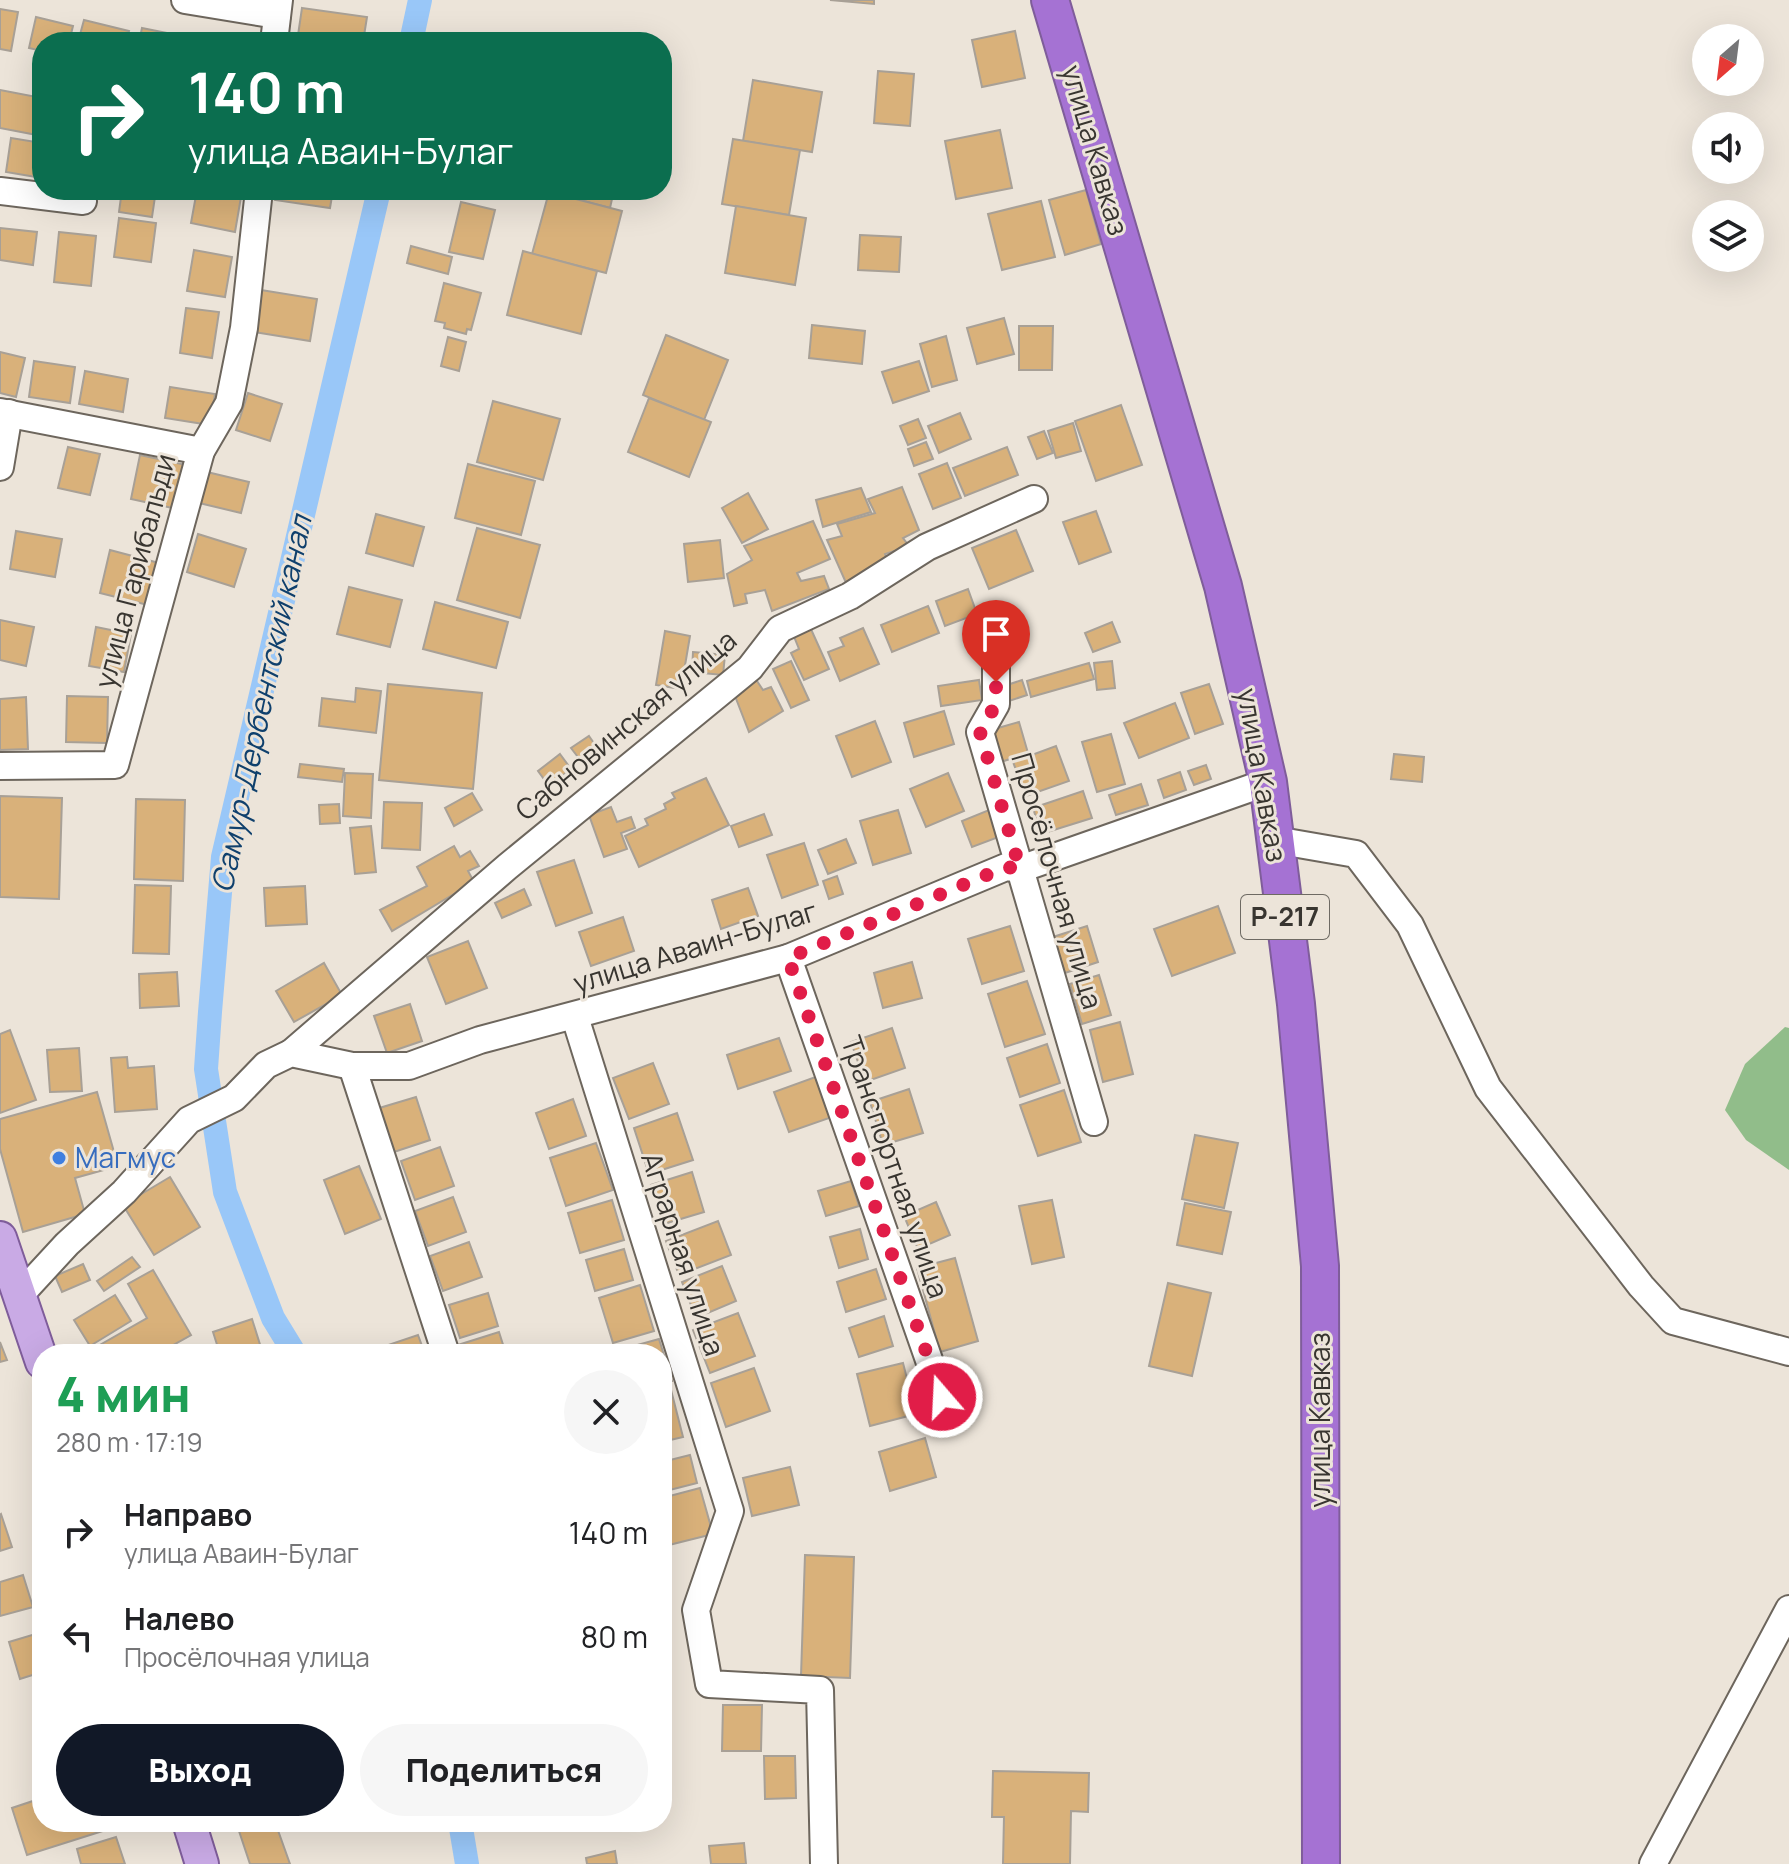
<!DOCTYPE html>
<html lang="ru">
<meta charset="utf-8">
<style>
:root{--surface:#fff;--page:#f6f6f6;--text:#202124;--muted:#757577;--accent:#111827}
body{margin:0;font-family:Manrope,sans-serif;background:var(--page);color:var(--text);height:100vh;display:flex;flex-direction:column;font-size:30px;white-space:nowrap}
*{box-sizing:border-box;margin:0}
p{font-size:26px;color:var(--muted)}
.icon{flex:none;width:44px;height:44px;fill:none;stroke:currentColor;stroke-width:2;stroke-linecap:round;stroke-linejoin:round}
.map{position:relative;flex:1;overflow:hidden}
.details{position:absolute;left:32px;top:1344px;width:640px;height:488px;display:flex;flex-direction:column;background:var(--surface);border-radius:32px;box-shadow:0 8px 32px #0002}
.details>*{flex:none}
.top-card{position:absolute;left:32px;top:32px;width:640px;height:168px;border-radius:32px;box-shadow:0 8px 32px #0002;background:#0b6e4f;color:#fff;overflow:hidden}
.needle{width:52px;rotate:208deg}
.tools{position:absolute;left:1692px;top:24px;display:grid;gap:16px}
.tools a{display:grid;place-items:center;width:72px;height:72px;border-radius:50%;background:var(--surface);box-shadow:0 8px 32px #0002;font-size:40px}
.pin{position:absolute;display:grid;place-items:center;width:68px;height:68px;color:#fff;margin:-82px -34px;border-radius:50% 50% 50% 0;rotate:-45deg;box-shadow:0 0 8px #0007}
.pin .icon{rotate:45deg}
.me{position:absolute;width:88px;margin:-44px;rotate:341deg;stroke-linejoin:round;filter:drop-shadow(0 0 6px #0008)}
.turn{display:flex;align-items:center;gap:28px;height:168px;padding:0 24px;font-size:36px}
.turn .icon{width:104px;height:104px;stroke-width:2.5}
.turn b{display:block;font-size:56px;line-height:68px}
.round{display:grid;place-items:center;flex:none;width:84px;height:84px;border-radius:42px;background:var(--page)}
.overview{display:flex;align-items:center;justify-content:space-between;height:136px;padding:0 24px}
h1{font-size:48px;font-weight:800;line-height:60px;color:#1e9e55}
.primary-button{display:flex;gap:16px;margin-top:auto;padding:16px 24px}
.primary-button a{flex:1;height:92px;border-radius:48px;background:var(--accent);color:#fff;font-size:32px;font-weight:800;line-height:92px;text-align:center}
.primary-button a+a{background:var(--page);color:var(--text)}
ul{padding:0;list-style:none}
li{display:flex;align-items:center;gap:24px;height:104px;padding:0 24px}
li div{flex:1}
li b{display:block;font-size:30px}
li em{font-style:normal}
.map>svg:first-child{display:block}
.forest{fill:#91bd8a}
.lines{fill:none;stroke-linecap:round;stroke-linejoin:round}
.canal{stroke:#99c7f8;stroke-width:24}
.building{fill:#d9b17a;stroke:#a8a096;stroke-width:2}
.minor-casing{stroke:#6d665d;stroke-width:30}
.major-casing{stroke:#7f5d9a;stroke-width:36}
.highway-casing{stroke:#7f5d9a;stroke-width:40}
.minor{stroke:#fff;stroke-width:26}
.major{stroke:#c9aae5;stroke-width:32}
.highway{stroke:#a572d3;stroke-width:36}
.route{stroke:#e11d48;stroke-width:14;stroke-dasharray:0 25.2}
.shop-dot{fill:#3f7fe0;stroke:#ece4d9;stroke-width:3}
.labels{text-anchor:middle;stroke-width:6;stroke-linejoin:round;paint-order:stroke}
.shield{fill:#ece4d9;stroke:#6e6a63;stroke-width:2}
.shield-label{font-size:26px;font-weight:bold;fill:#383530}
.street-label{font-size:28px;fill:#383530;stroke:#ece4d9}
.shop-label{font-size:28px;fill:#366cbe;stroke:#ece4d9;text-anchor:start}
.water-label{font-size:30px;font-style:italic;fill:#0f406d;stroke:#ece4d9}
</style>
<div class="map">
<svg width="1789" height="1864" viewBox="0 0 1789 1864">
<rect width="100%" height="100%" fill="#ece4d9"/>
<path class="forest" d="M1785 1027 1789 1028V1170L1746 1140 1725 1110 1745 1064Z"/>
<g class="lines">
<g class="canal">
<path d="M411 42 420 0"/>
<path d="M295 1354 273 1318 225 1192 206 1069 210 1012 223 857 379 190"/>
<path d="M460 1822 467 1864"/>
</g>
</g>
<g class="building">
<path d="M830 0H874V4Z"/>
<path d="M302 8 367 17 363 42H297Z"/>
<path d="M0 9 18 12 11 51 0 49Z"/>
<path d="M36 17 73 26 69 42H42V51L29 48Z"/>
<path d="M84 20 129 31 126 42H78Z"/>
<path d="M142 28 182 36 180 42H139Z"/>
<path d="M1015 31 1025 78 982 87 972 40Z"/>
<path d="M197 34 245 42H196Z"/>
<path d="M878 71 914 74 910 126 874 123Z"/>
<path d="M753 80 822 92 812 152 743 141Z"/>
<path d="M0 90 42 98V136L0 128Z"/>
<path d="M1000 130 1012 188 956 199 945 141Z"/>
<path d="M11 138 42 143V178L6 172Z"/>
<path d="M733 139 800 150 789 215 722 204Z"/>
<path d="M122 190H156L152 217 119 212Z"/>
<path d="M197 190 241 197 235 232 191 223Z"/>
<path d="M277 190H333L330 208 275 200Z"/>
<path d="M470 190H502L501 196Z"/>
<path d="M542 190H614L610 208Z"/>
<path d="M1086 190 1101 244 1065 255 1049 200Z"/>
<path d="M549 192 622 211 606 273 532 254Z"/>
<path d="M1041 201 1055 257 1002 270 988 214Z"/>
<path d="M461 202 495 210 483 259 449 252Z"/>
<path d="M736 206 806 218 795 285 725 273Z"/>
<path d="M119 218 156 223 151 262 114 257Z"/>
<path d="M0 228 37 232 33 265 0 260Z"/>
<path d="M59 232 96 236 91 286 54 282Z"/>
<path d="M860 235 901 237 899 272 858 270Z"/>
<path d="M411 246 452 257 448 274 407 263Z"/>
<path d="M194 250 232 257 225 297 187 291Z"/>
<path d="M523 251 597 271 581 334 507 315Z"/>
<path d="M444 283 481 293 471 330 467 329 466 334 444 328 445 323 435 321Z"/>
<path d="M261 290 317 299 310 341 254 332Z"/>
<path d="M186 308 219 312 212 358 180 353Z"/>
<path d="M1004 318 1014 354 977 364 967 328Z"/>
<path d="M812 325 865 331 862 364 809 358Z"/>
<path d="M1019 326H1053L1052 370H1019Z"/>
<path d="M666 335 728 360 704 420 643 395Z"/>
<path d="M946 336 957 380 932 387 920 344Z"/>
<path d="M448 337 466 342 459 371 441 366Z"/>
<path d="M0 352 25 358 16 397 0 393Z"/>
<path d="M34 361 75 367 70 403 29 397Z"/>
<path d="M919 361 929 391 893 403 882 372Z"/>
<path d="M85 371 128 379 123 412 79 404Z"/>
<path d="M170 387 215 394 210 425 165 418Z"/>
<path d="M248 393 282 404 270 441 236 430Z"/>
<path d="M649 398 711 422 689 477 628 452Z"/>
<path d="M493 401 560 419 543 480 477 462Z"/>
<path d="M1121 405 1142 465 1096 481 1075 421Z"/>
<path d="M960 413 971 439 939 453 928 426Z"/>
<path d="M918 419 926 438 908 445 900 426Z"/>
<path d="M1073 423 1081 451 1056 458 1048 431Z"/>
<path d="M1044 431 1053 453 1037 459 1028 437Z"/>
<path d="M926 442 933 459 914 466 908 449Z"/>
<path d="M68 447 100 454 90 495 58 488Z"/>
<path d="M1007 447 1018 475 965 496 953 468Z"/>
<path d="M140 455 186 465 177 509 131 499Z"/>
<path d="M947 463 961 498 933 509 919 474Z"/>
<path d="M468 464 535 481 521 535 455 518Z"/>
<path d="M207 472 249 482 241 513 199 503Z"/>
<path d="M902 487 919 530 903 538 909 546 885 554 888 561 847 585 827 540 842 536 837 524 875 513 868 499Z"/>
<path d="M861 488 871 512 823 527 816 500Z"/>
<path d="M748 493 768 529 742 543 722 508Z"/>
<path d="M1096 511 1111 552 1079 564 1063 522Z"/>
<path d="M376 514 424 527 413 566 366 553Z"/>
<path d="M813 521 830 559 797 573 801 581 824 576 829 589 772 611 765 590 745 594 747 603 734 606 727 574 752 560 744 546Z"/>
<path d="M477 528 540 545 520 618 457 600Z"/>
<path d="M1016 530 1033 571 989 589 972 548Z"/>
<path d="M16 531 62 539 55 577 10 569Z"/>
<path d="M198 534 246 549 234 587 187 572Z"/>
<path d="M720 540 724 578 688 582 684 544Z"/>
<path d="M110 550 159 563 148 605 100 593Z"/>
<path d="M349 587 402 600 390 647 337 634Z"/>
<path d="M968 589 977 614 945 626 936 601Z"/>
<path d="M435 602 508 622 496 668 423 649Z"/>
<path d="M928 606 939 633 892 652 881 625Z"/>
<path d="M0 620 34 627 26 666 0 660Z"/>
<path d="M1112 622 1120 642 1093 652 1085 633Z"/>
<path d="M96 627 131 634 124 672 89 666Z"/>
<path d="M810 627 829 669 804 680 791 653 799 649 793 634Z"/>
<path d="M863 628 879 664 840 681 828 652 844 646 840 638Z"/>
<path d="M665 631 690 636 681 689 656 685Z"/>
<path d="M693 652 725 655 723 675 692 672Z"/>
<path d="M791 661 809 700 791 708 773 669Z"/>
<path d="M1112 661 1115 688 1097 690 1094 663Z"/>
<path d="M1089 663 1094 679 1031 697 1027 681Z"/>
<path d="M753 675 763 690 771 687 783 711 749 732 735 696Z"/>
<path d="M979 680 982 700 941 706 938 686Z"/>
<path d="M1022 680 1027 695 1009 701 1004 686Z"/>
<path d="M388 684 482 693 473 789 379 780Z"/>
<path d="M1209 684 1223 724 1195 734 1181 693Z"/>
<path d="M356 688 381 691 376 733 319 726 322 698 355 702Z"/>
<path d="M67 696 108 697 107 743 66 742Z"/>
<path d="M26 697 28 749 0 750V699Z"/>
<path d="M1175 703 1189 738 1139 758 1124 723Z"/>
<path d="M944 711 954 744 914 757 904 723Z"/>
<path d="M875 721 891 762 852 777 836 736Z"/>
<path d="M1019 722 1028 753 1001 762 991 730Z"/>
<path d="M1111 734 1125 784 1097 792 1082 742Z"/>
<path d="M589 736 598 749 581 761 571 748Z"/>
<path d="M1056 746 1069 781 1026 796 1013 762Z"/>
<path d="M560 754 571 769 549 786 538 771Z"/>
<path d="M1394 754 1424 757 1422 782 1391 779Z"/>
<path d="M300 764 344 769 342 782 298 777Z"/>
<path d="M1206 765 1211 779 1194 785 1188 771Z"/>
<path d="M1180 772 1186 790 1164 798 1158 780Z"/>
<path d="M345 773 373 774 371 818 343 816Z"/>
<path d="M948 773 964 811 926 827 910 789Z"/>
<path d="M706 778 729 825 639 867 625 836 648 825 645 819 666 809 664 804 675 798 672 793Z"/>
<path d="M1141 784 1148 805 1116 815 1109 795Z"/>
<path d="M1083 791 1092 818 1041 834 1033 808Z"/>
<path d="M472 793 482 810 454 826 445 808Z"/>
<path d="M0 796 62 798 59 899 0 897Z"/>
<path d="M136 799 185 800 183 881 134 879Z"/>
<path d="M384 802 422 803 420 850 382 848Z"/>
<path d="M339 804 340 823 320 824 319 805Z"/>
<path d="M611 807 617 822 631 817 635 828 621 833 627 849 604 857 589 815Z"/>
<path d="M994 808 1004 835 972 847 962 821Z"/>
<path d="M898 810 911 853 873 865 860 821Z"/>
<path d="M764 814 772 835 739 847 731 826Z"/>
<path d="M371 826 376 872 355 874 350 828Z"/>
<path d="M846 839 856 863 828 874 818 850Z"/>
<path d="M804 843 818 885 782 898 767 855Z"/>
<path d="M454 846 460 857 470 851 479 866 468 871 474 882 392 931 380 910 427 886 417 867Z"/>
<path d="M574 860 592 913 556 926 537 872Z"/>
<path d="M837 876 843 894 829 899 823 881Z"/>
<path d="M135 885 171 886 169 954 133 953Z"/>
<path d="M305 886 307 924 266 926 264 888Z"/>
<path d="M748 888 758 916 721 929 712 900Z"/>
<path d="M524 889 531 905 502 918 495 903Z"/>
<path d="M1218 906 1235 953 1172 976 1154 929Z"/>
<path d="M623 917 634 951 591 966 579 932Z"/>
<path d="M1010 926 1024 971 982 984 968 939Z"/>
<path d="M1087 926 1098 962 1065 973 1053 937Z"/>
<path d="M468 941 487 988 446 1004 427 957Z"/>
<path d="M912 962 922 998 883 1008 874 973Z"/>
<path d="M324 963 342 995 294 1022 276 991Z"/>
<path d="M177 972 179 1006 140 1008 139 974Z"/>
<path d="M1099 975 1111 1015 1082 1024 1070 984Z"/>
<path d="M1027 981 1045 1034 1005 1047 988 994Z"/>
<path d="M410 1004 422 1041 387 1053 374 1016Z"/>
<path d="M1120 1022 1133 1074 1103 1082 1090 1030Z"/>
<path d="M892 1028 905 1068 865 1082 851 1042Z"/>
<path d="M10 1030 36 1100 0 1113V1034Z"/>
<path d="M779 1038 791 1071 738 1089 727 1055Z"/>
<path d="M1047 1044 1060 1083 1020 1097 1007 1058Z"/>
<path d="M79 1048 82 1091 50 1092 47 1050Z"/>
<path d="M127 1057 128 1068 154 1066 157 1109 115 1112 111 1058Z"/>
<path d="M653 1063 669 1104 629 1119 613 1078Z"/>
<path d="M821 1075 835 1116 789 1132 774 1092Z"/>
<path d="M909 1089 923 1133 883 1145 870 1102Z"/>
<path d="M1064 1090 1081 1142 1038 1156 1020 1105Z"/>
<path d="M97 1092 118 1166 75 1178 85 1214 23 1232 0 1149V1119Z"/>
<path d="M416 1097 430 1140 391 1153 376 1109Z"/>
<path d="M573 1099 586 1136 549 1149 536 1113Z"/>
<path d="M677 1113 693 1160 649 1174 634 1128Z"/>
<path d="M1195 1135 1238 1143 1224 1208 1182 1199Z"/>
<path d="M596 1143 613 1190 566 1206 550 1158Z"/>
<path d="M440 1147 454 1186 415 1200 401 1161Z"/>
<path d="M359 1166 381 1219 345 1234 324 1180Z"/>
<path d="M692 1172 704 1212 664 1224 651 1185Z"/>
<path d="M170 1177 200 1227 154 1255 123 1205Z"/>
<path d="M851 1181 859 1206 826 1216 818 1191Z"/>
<path d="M453 1197 466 1232 428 1246 415 1211Z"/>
<path d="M612 1200 624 1240 580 1253 568 1213Z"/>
<path d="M1052 1200 1064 1257 1032 1264 1019 1206Z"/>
<path d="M936 1202 950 1235 918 1249 904 1216Z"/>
<path d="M1185 1203 1231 1212 1222 1254 1177 1245Z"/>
<path d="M718 1221 731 1255 679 1275 666 1241Z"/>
<path d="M860 1229 868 1259 839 1268 830 1237Z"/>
<path d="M469 1242 482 1277 443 1291 430 1256Z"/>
<path d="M624 1249 633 1280 595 1291 586 1260Z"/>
<path d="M132 1257 140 1267 104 1291 97 1281Z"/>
<path d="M955 1258 978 1341 940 1352 917 1268Z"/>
<path d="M83 1264 90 1280 62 1292 55 1276Z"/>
<path d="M722 1266 736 1301 696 1318 682 1282Z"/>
<path d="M876 1269 886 1299 846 1312 837 1282Z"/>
<path d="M153 1270 191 1335 157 1354H94L91 1350 147 1318 128 1284Z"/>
<path d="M1168 1283 1211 1293 1192 1376 1149 1366Z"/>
<path d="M640 1285 654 1331 613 1343 599 1298Z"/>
<path d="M488 1293 498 1326 460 1338 449 1305Z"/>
<path d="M115 1295 131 1321 90 1346 74 1320Z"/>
<path d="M738 1313 755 1356 710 1373 693 1330Z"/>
<path d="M884 1316 893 1346 859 1357 849 1328Z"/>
<path d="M252 1319 263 1354H220L213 1332Z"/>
<path d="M499 1332 506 1354H461L458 1345Z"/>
<path d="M418 1335 425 1354H388L385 1346Z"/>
<path d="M659 1339 672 1381 662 1384V1354H605Z"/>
<path d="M0 1342 7 1360 0 1362Z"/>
<path d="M903 1363 916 1414 870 1426 857 1374Z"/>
<path d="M754 1368 770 1411 726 1427 711 1383Z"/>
<path d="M671 1390 683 1437 662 1442V1392Z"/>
<path d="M925 1438 936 1477 890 1491 879 1452Z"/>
<path d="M690 1455 697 1483 662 1492V1462Z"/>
<path d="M790 1467 799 1505 752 1516 743 1478Z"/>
<path d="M700 1488 713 1534 669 1545 662 1518V1498Z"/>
<path d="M1 1514 12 1547 0 1551V1515Z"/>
<path d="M805 1555 854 1557 850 1678 801 1676Z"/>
<path d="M23 1575 33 1607 0 1616V1582Z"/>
<path d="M42 1632V1672L20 1679 9 1642Z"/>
<path d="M723 1705H762L761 1751H722Z"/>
<path d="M764 1756H795L796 1798 765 1799Z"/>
<path d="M993 1771 1089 1773 1088 1812 1071 1811 1070 1864H1003L1004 1817H992Z"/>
<path d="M42 1798V1822H110L112 1828 27 1855 12 1808Z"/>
<path d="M236 1822H275L290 1864H250Z"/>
<path d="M582 1822H609L584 1829Z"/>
<path d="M116 1837 125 1864H81L77 1849Z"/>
<path d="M744 1843 746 1864H711L709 1846Z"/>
<path d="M615 1851 617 1864H587L586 1858Z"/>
</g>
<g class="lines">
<g class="minor-casing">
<g id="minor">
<path d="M185 0 277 15"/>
<path d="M274 42 279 0"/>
<path d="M0 191 83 201"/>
<path d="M0 412 201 451"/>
<path d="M0 467 9 413"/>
<path d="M996 659V704L980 732 1094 1122"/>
<path d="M0 766 115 765 201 451 229 403 244 328 259 190"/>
<path d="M1275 840 1356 854 1410 925 1488 1088 1641 1286 1673 1321 1789 1352"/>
<path d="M788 958 942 1397"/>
<path d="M575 1017 730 1511 696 1610 709 1684 820 1690 824 1864"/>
<path d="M291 1053 507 867 750 668 780 629 850 596 927 547 1034 499"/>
<path d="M352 1066 446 1354"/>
<path d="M19 1296 67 1244 124 1192 189 1120 234 1098 266 1065 291 1053 352 1066H409L480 1040 788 958 1006 867 1020 869 1268 782"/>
<path d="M1653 1864 1789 1609"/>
</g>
</g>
<g class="major-casing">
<g id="major">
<path d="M0 1238 42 1362"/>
<path d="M189 1822 202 1864"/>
</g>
</g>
<g class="highway-casing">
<path id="highway" d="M1050 0 1223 586 1268 782 1296 1004 1320 1266 1321 1864"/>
</g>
<use href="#minor" class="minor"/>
<use href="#major" class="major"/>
<use href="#highway" class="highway"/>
</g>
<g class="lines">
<path class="route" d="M942 1397 788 958 1006 867 1020 869 980 732 996 704V682"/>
</g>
<circle class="shop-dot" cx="59" cy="1158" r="8"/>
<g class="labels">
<rect class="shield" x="1241" y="895" width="88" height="44" rx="6"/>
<g class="shield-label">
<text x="1285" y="926">Р-217</text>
</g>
<g class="street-label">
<text transform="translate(1095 150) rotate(74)" y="10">улица Кавказ</text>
<text transform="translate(135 571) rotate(-75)" y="10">улица Гарибальди</text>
<text transform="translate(626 725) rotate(-40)" y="10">Сабновинская улица</text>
<text transform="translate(1262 775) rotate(80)" y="10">улица Кавказ</text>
<text transform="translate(1057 881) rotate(74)" y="10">Просёлочная улица</text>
<text transform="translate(695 947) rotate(-17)" y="10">улица Аваин-Булаг</text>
<text transform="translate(895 1167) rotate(71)" y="10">Транспортная улица</text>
<text transform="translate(683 1254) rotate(72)" y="10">Аграрная улица</text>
<text transform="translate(1320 1420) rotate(-90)" y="10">улица Кавказ</text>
</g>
<g class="shop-label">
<text x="75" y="1168">Магмус</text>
</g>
<g class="water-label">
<text transform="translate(262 704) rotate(-78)" y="10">Самур-Дербентский канал</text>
</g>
</g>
</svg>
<div class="tools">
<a><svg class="needle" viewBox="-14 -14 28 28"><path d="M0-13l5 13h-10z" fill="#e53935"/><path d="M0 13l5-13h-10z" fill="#757577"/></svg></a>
<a><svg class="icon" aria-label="sound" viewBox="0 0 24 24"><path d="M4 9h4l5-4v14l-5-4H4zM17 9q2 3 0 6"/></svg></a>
<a><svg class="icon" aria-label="layers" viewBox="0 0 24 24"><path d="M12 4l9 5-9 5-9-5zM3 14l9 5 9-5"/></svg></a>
</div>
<div class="pin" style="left:996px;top:682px;background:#d93025"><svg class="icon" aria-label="arrive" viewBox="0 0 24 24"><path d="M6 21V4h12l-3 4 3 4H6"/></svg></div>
<svg class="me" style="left:942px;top:1397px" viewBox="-20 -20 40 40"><circle r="17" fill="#e11d48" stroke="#fff" stroke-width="3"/><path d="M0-11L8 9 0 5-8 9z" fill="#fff"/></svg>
<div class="top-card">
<div class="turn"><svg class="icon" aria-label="right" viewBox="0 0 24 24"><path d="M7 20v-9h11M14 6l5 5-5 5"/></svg><div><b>140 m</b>улица Аваин-Булаг</div></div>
</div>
<section class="details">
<div class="overview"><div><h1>4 мин</h1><p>280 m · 17:19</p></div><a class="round"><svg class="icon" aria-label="close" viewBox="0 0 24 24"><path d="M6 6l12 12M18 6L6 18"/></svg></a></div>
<ul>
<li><svg class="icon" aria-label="right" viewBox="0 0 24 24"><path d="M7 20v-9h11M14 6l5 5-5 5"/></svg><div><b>Направо</b><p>улица Аваин-Булаг</p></div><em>140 m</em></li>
<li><svg class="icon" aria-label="left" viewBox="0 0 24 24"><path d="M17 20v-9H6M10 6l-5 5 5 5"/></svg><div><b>Налево</b><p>Просёлочная улица</p></div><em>80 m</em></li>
</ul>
<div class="primary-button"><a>Выход</a><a>Поделиться</a></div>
</section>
</div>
